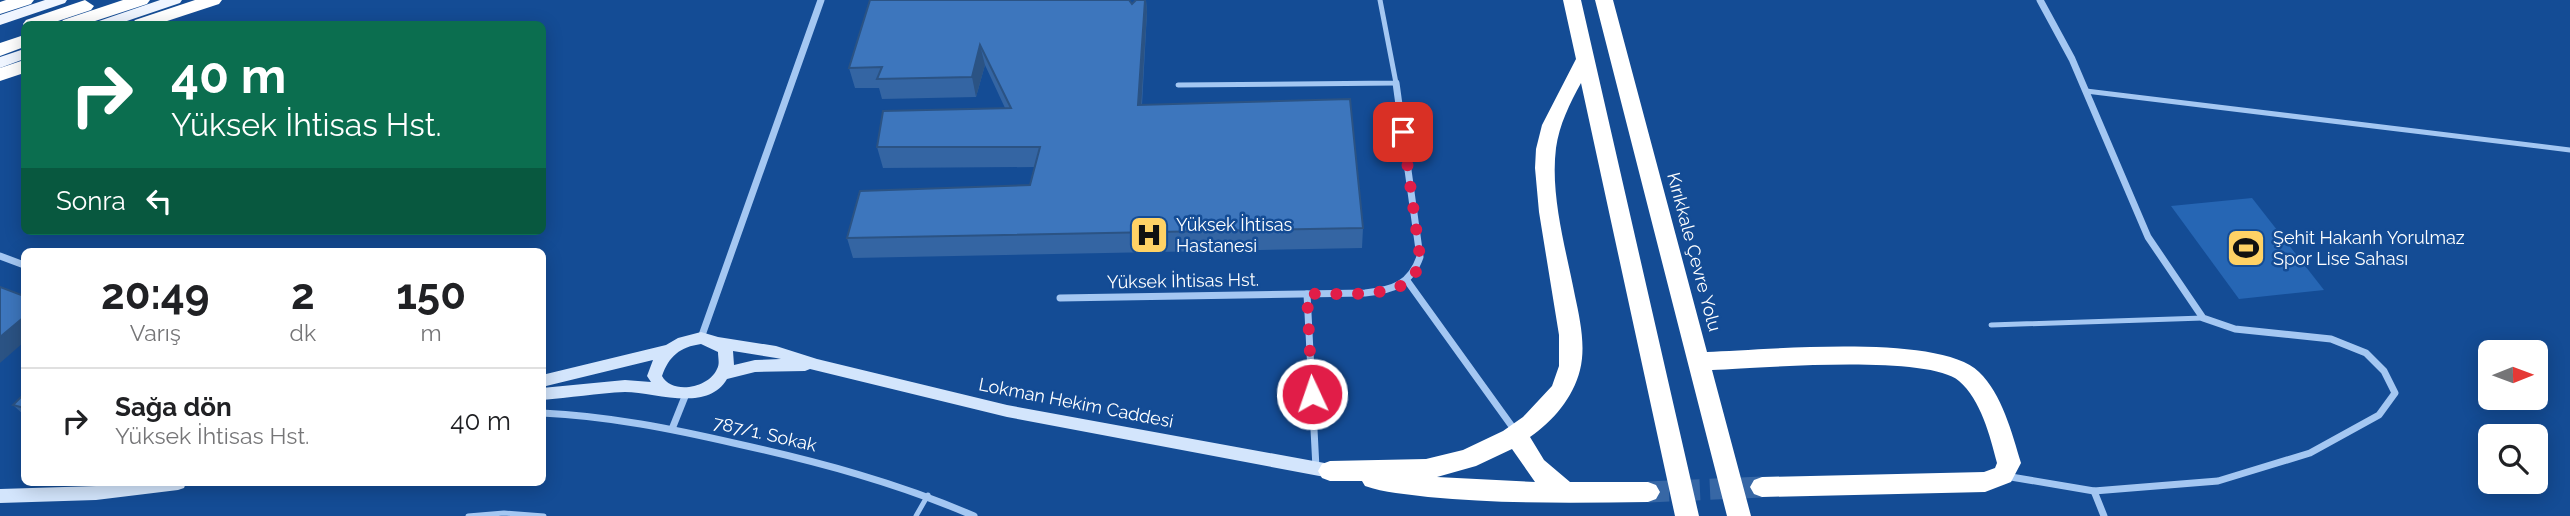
<!DOCTYPE html>
<html lang="tr">
<meta charset="utf-8">
<style>
:root{--surface:#fff;--page:#f2f2f2;--text:#202124;--muted:#757577;--line:#e0e0e0}
body{margin:0;font-family:Raleway,sans-serif;background:var(--page);color:var(--text);height:100vh;display:flex;flex-direction:column;font-size:26px;white-space:nowrap}
*{box-sizing:border-box;margin:0}
p{font-size:23px;color:var(--muted)}
.icon{flex:none;width:38px;height:38px;fill:none;stroke:currentColor;stroke-width:2;stroke-linecap:round;stroke-linejoin:round}
.map{position:relative;flex:1;overflow:hidden}
.side{position:absolute;left:21px;top:248px;width:525px;height:238px;display:flex;flex-direction:column;background:var(--surface);border-radius:10px;box-shadow:0 4px 18px #0003}
.side>*{flex:none}
.banner{position:absolute;left:21px;top:21px;width:525px;height:214px;border-radius:10px;box-shadow:0 4px 18px #0003;background:#0b6e4f;color:#fff;overflow:hidden}
.needle{width:46px;rotate:89deg}
.tools{position:absolute;left:2478px;top:340px;display:grid;gap:14px}
.tools a{display:grid;place-items:center;width:70px;height:70px;border-radius:10px;background:var(--surface);box-shadow:0 4px 18px #0003;font-size:35px}
.pin{position:absolute;display:grid;place-items:center;width:60px;height:60px;color:#fff;margin:-30px;border-radius:14px;box-shadow:0 4px 10px #0006}
.me{position:absolute;width:77px;margin:-38px;rotate:357deg;stroke-linejoin:round;filter:drop-shadow(0 0 5px #0008)}
.turn{display:flex;align-items:center;gap:24px;height:147px;padding:0 35px;font-size:32px}
.turn .icon{width:91px;height:91px;stroke-width:2.5}
.turn b{display:block;font-size:49px;line-height:60px}
.then{display:flex;align-items:center;height:66px;padding:0 35px;background:#0003;gap:14px;font-size:26px}
.eta{display:flex;justify-content:space-evenly;align-items:center;height:119px;text-align:center}
.eta b{font-size:42px;font-weight:700;line-height:49px}
ul{padding:0;list-style:none}
li{display:flex;align-items:center;gap:21px;height:105px;padding:0 35px;border-top:2px solid var(--line)}
li div{flex:1}
li b{display:block;font-size:26px}
li em{font-style:normal}
.map>svg:first-child{display:block}
.green{fill:#2666b4}
.lines{fill:none;stroke-linecap:round;stroke-linejoin:round}
.highway-tunnel{stroke:#3767a5;stroke-width:21;stroke-dasharray:21 10;stroke-linecap:butt}
.lane{stroke:#a4c7f2;stroke-width:5}
.street{stroke:#a4c7f2;stroke-width:7}
.secondary{fill:#d3e5fc;fill-rule:evenodd}
.primary{fill:#eff5ff;fill-rule:evenodd}
.highway{fill:#fff;fill-rule:evenodd}
.wall{fill:#3465a3}
.shaded-wall{fill:#2b5384}
.building{fill:#3d76bd;stroke:#2b5384;stroke-width:2}
.route{stroke:#e11d48;stroke-width:12;stroke-dasharray:0 21.6}
.labels{text-anchor:middle;stroke-width:5;stroke-linejoin:round;paint-order:stroke}
.poi-label{font-size:18px;fill:#fff;stroke:#144c95;text-anchor:start}
.street-label{font-size:18px;fill:#fff;stroke:#144c95}
</style>
<div class="map">
<svg width="2570" height="516" viewBox="0 0 2570 516">
<rect width="100%" height="100%" fill="#144c95"/>
<path class="green" d="M2252 198 2324 290 2239 299 2171 206Z"/>
<g class="lines">
<path class="highway-tunnel" d="M1648 492 1762 487"/>
<g class="lane">
<path d="M1178 85 1396 83 1380 0"/>
<path d="M2086 91 2570 150"/>
<path d="M1991 325 2203 318"/>
<path d="M468 516 504 513 544 516"/>
<path d="M916 516 928 495"/>
</g>
<g class="street">
<path d="M0 256 24 265"/>
<path d="M1408 282 1516 432"/>
<path d="M1307 294 1316 468"/>
<path d="M1060 298 1365 293C1393 290 1410 285 1420 257L1396 83"/>
<path d="M701 338 821 0"/>
<path d="M542 413C609 416 673 429 738 444 819 462 898 483 974 516"/>
<path d="M672 429 686 394"/>
<path d="M2005 476 2094 491 2218 481 2310 453 2379 415 2395 393 2384 371 2366 353 2331 339 2235 329 2203 318 2148 237 2072 59 2040 0"/>
<path d="M2094 491 2104 516"/>
</g>
<g class="secondary">
<path d="M701 332 718 337 776 346 817 359 1007 405 1330 464 1336 466 1338 471 1336 476 1330 478 1007 417 810 369 805 371 755 372 727 379C707 413 655 392 625 392 597 393 570 398 542 400V388L625 380 651 382 647 376 653 360 542 387V375L666 345 678 338ZM701 344 718 352C718 358 720 364 717 369 709 388 672 395 662 376 669 356 680 347 701 344ZM733 351 776 358 781 359 755 360 734 365Z"/>
<path d="M122 483H186L184 488 178 490 96 500 0 503V489L96 486Z"/>
</g>
<g class="primary">
<path d="M45 0H67L65 3 0 25V15Z"/>
<path d="M160 0H182L180 3 118 24H96L99 21Z"/>
<path d="M24 49V59L0 68V57Z"/>
</g>
<g class="highway">
<path d="M6 0H34L31 4 0 14V2Z"/>
<path d="M85 0 94 6 91 10 49 24 24 26 23 24 26 20Z"/>
<path d="M123 0H150L147 4 86 24H60L63 20Z"/>
<path d="M195 0H222L219 4 158 24H132L135 20Z"/>
<path d="M1563 0H1581L1699 516H1675L1581 83C1570 103 1559 125 1556 148 1550 196 1566 249 1575 296 1580 319 1586 347 1580 370 1573 398 1553 421 1530 437L1544 460 1570 482H1648L1656 485 1660 492 1656 499 1648 502C1575 503 1501 504 1428 497 1407 494 1384 493 1365 486L1362 481H1330L1322 478 1318 471 1322 464 1330 461 1426 459 1463 450 1503 431 1523 417 1552 386 1559 366V335L1539 212 1535 168 1536 149 1542 125 1576 59ZM1512 449 1535 482 1437 477 1476 466Z"/>
<path d="M1595 0H1613L1707 352C1765 350 1940 333 1979 372 2002 394 2012 433 2021 463L2011 482 1985 492 1762 497 1754 494 1750 487 1754 480 1762 477 1984 472 1995 468 1997 463C1990 436 1981 400 1959 381 1927 354 1761 368 1712 370L1751 516H1727Z"/>
<path d="M24 35V47L0 56V43Z"/>
<path d="M24 60V73L0 81V68Z"/>
</g>
</g>
<g class="wall">
<path d="M1136 0H1146L1147 12 1142 105 1363 228 1362 248 853 258 847 238 1030 185 1035 167 883 168 877 147 1005 108 985 65 976 97 882 99 879 88H855L849 68 1132 4Z"/>
<path d="M24 394V415L13 405Z"/>
</g>
<g class="shaded-wall">
<path d="M1145 0H1146L1147 12 1140 125 1138 105Z"/>
<path d="M980 45 985 65 976 97 972 77Z"/>
<path d="M24 317V342L0 363V337Z"/>
</g>
<g class="building">
<path d="M870 0H1129L1132 4 1136 0H1145L1138 105 1350 99 1363 228 847 238 860 191 1030 185 1040 147H877L883 111 1011 108 980 45 972 77 877 79 882 67 849 68Z"/>
<path d="M0 287 24 296V317L0 337Z"/>
<path d="M24 394V408L13 405Z"/>
</g>
<g class="lines">
<path class="route" d="M1312 394 1307 294C1333 293 1396 299 1413 277 1417 272 1418 264 1420 257L1403 132"/>
</g>
<defs>
<g id="hospital-square" transform="scale(2.0125)"><rect x="-9" y="-9" width="18" height="18" rx="4" fill="#ffd265" stroke="#144c95"/><path d="M-5-5h3v3.5h4V-5h3V5h-3V1.5h-4V5h-3Z" fill="#111"/></g>
<g id="stadium-square" transform="scale(2.0125)"><rect x="-9" y="-9" width="18" height="18" rx="4" fill="#ffd265" stroke="#144c95"/><path d="M0-5a6.5 5 0 1 0 0 10a6.5 5 0 1 0 0-10ZM-3.5-1.8h7v3.6h-7Z" fill="#111"/></g>
</defs>
<g fill-rule="evenodd">
<use href="#hospital-square" x="1149" y="235"/>
<use href="#stadium-square" x="2246" y="248"/>
</g>
<g class="labels">
<g class="poi-label">
<text x="1176" y="231">Yüksek İhtisas<tspan x="1176" dy="21">Hastanesi</tspan></text>
<text x="2273" y="244">Şehit Hakanh Yorulmaz<tspan x="2273" dy="21">Spor Lise Sahası</tspan></text>
</g>
<g class="street-label">
<text transform="translate(1694 252) rotate(75)" y="6">Kırıkkale Çevre Yolu</text>
<text transform="translate(1183 281) rotate(-1)" y="6">Yüksek İhtisas Hst.</text>
<text transform="translate(1076 403) rotate(11)" y="6">Lokman Hekim Caddesi</text>
<text transform="translate(765 434) rotate(13)" y="6">787/1. Sokak</text>
</g>
</g>
</svg>
<div class="tools">
<a><svg class="needle" viewBox="-14 -14 28 28"><path d="M0-13l5 13h-10z" fill="#e53935"/><path d="M0 13l5-13h-10z" fill="#757577"/></svg></a>
<a><svg class="icon" aria-label="search" viewBox="0 0 24 24"><circle cx="10" cy="10" r="6"/><path d="M15 15l6 6"/></svg></a>
</div>
<div class="pin" style="left:1403px;top:132px;background:#d93025"><svg class="icon" aria-label="arrive" viewBox="0 0 24 24"><path d="M6 21V4h12l-3 4 3 4H6"/></svg></div>
<svg class="me" style="left:1312px;top:394px" viewBox="-20 -20 40 40"><circle r="17" fill="#e11d48" stroke="#fff" stroke-width="3"/><path d="M0-11L8 9 0 5-8 9z" fill="#fff"/></svg>
<div class="banner">
<div class="turn"><svg class="icon" aria-label="right" viewBox="0 0 24 24"><path d="M7 20v-9h11M14 6l5 5-5 5"/></svg><div><b>40 m</b>Yüksek İhtisas Hst.</div></div>
<div class="then">Sonra<svg class="icon" aria-label="left" viewBox="0 0 24 24"><path d="M17 20v-9H6M10 6l-5 5 5 5"/></svg></div>
</div>
<section class="side">
<div class="eta">
<div><b>20:49</b><p>Varış</p></div>
<div><b>2</b><p>dk</p></div>
<div><b>150</b><p>m</p></div>
</div>
<ul>
<li><svg class="icon" aria-label="right" viewBox="0 0 24 24"><path d="M7 20v-9h11M14 6l5 5-5 5"/></svg><div><b>Sağa dön</b><p>Yüksek İhtisas Hst.</p></div><em>40 m</em></li>
</ul>
</section>
</div>
